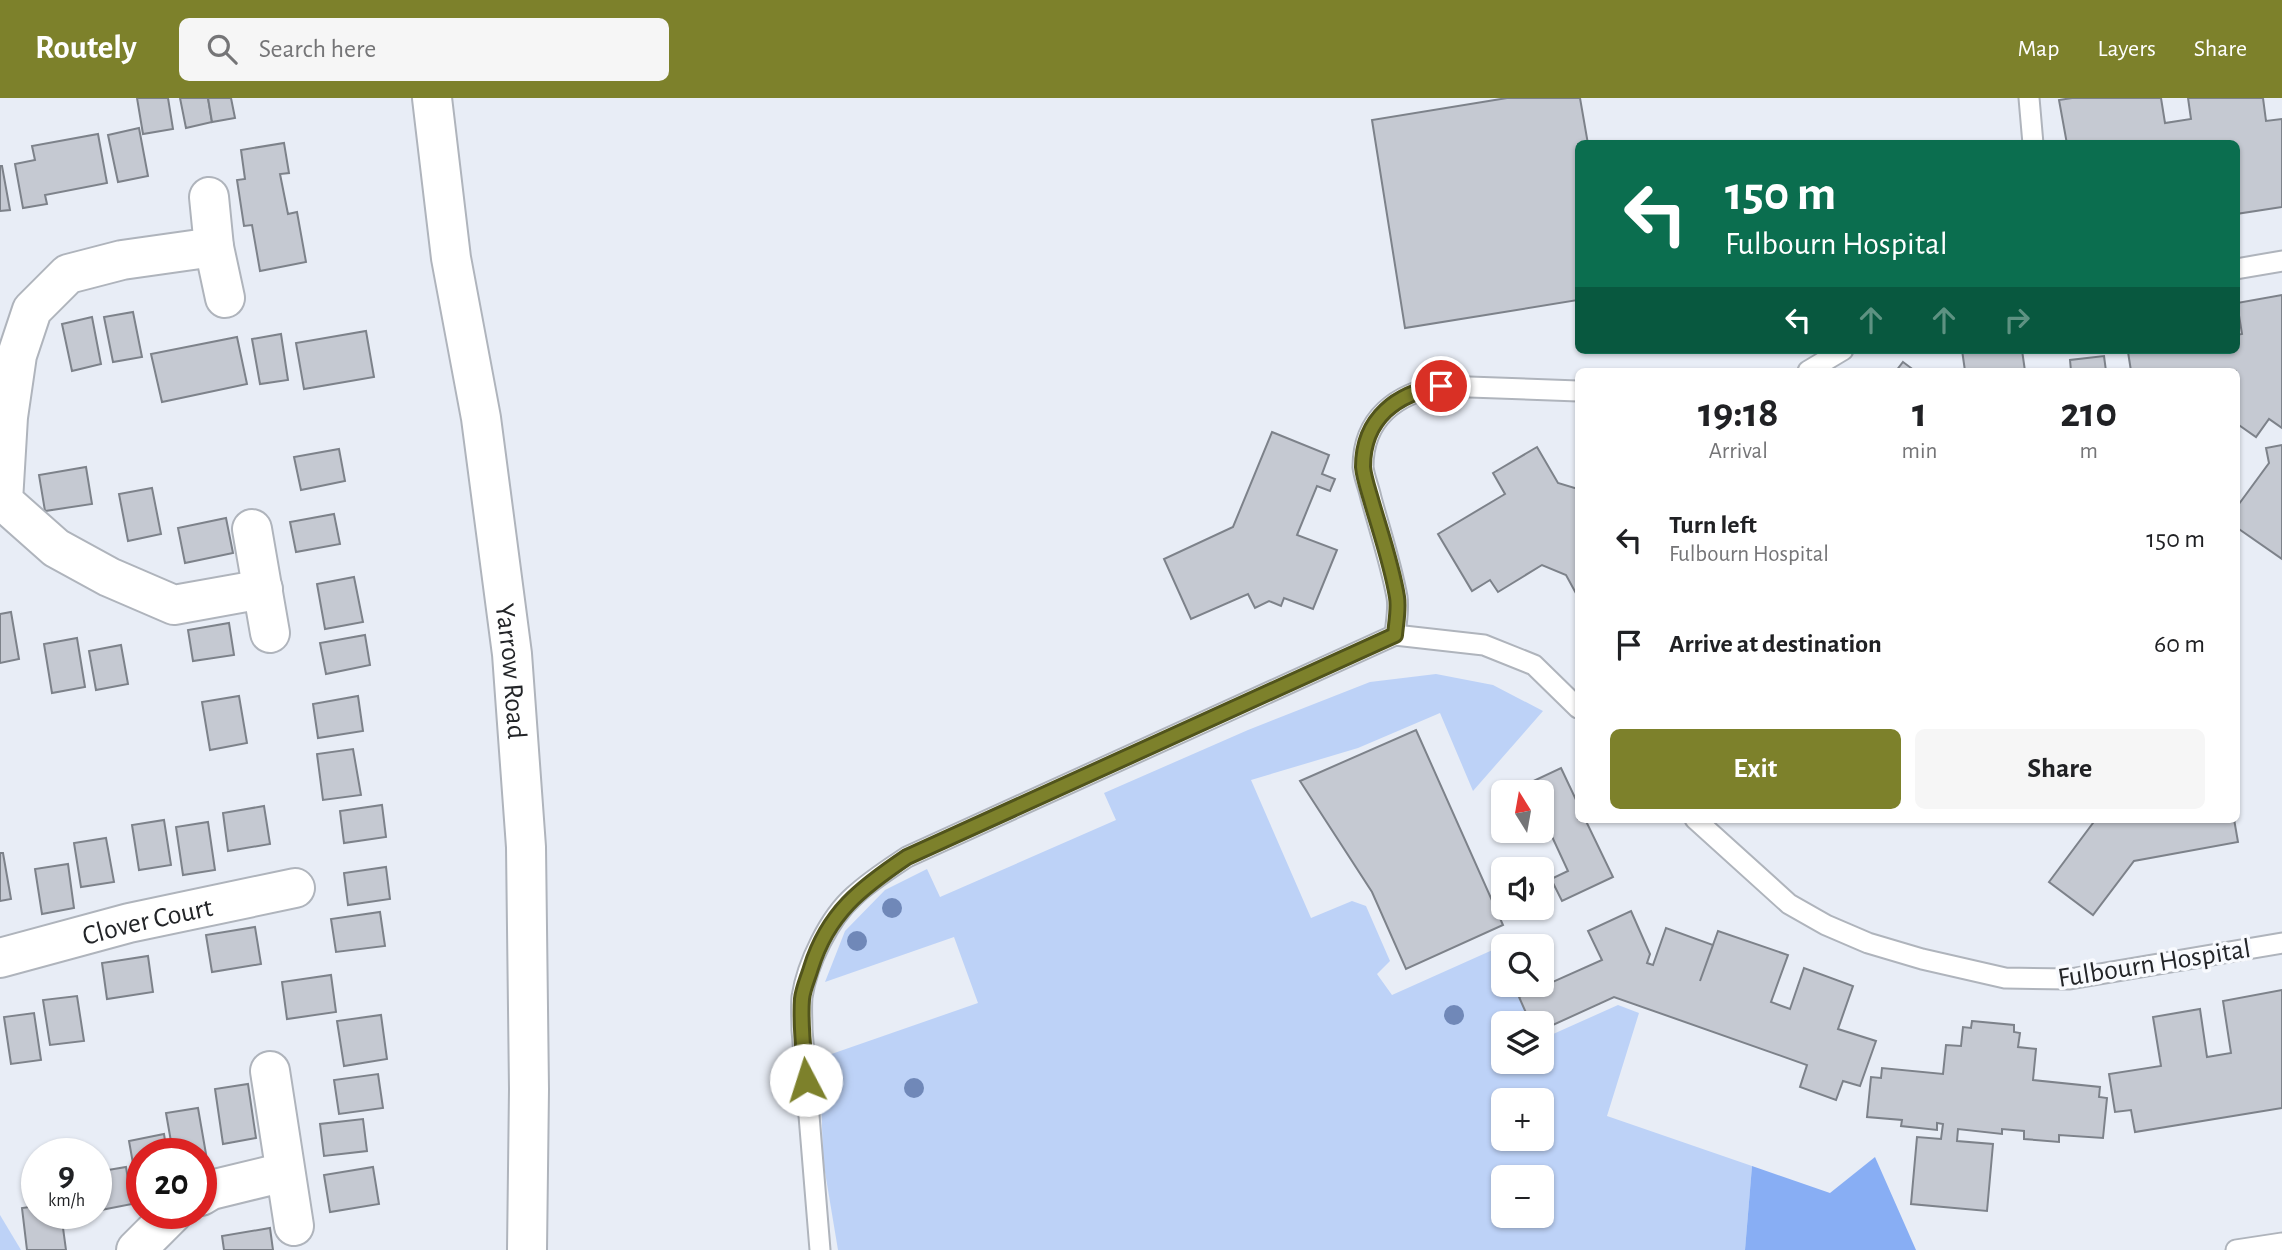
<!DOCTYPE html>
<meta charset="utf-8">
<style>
:root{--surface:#fff;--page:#f6f6f6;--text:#202124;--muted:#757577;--accent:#7d812b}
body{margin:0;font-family:"Alegreya Sans",sans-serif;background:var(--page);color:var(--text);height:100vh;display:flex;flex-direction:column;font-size:26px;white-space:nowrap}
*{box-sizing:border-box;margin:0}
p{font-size:23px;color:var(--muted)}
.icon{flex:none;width:38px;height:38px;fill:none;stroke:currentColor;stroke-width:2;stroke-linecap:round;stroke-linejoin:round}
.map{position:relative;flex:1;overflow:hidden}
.side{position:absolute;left:1575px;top:270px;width:665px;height:455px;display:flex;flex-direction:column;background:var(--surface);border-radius:10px;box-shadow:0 2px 5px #0004}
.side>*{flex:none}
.guide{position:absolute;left:1575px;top:42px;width:665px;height:214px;border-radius:10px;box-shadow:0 2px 5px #0004;background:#0b6e4f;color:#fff;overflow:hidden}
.needle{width:46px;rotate:349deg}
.fabs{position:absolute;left:1491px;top:682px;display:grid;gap:14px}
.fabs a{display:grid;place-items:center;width:63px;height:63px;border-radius:10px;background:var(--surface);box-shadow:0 2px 5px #0004;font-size:35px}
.speed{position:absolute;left:21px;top:1040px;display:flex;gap:14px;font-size:35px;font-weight:700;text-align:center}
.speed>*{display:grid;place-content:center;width:91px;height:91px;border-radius:50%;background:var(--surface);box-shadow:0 2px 5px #0004;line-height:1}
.speed small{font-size:18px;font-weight:400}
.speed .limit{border:10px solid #d22;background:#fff;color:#111}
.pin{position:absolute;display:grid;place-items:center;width:60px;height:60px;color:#fff;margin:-30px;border:4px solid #fff;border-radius:50%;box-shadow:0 2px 7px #0007}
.me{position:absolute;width:77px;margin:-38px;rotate:355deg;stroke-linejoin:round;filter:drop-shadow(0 0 5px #0008)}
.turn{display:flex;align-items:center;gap:24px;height:147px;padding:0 35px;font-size:32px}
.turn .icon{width:91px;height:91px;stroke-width:2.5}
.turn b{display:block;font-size:49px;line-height:60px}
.lanes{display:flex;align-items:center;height:66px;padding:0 35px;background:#0003;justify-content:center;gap:35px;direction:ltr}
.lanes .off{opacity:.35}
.eta{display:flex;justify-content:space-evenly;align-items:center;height:119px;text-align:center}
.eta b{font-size:42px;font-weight:700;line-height:49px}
.cta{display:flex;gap:14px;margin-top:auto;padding:14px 35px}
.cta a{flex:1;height:80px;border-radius:10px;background:var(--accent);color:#fff;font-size:28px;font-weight:700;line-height:80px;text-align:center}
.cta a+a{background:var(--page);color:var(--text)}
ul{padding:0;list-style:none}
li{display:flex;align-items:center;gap:21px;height:105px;padding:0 35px}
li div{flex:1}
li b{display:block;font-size:26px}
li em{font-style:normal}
header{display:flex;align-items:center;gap:42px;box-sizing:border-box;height:98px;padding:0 35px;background:var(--accent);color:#fff}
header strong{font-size:33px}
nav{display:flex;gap:38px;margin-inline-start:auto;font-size:24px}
.search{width:490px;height:63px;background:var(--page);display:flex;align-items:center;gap:18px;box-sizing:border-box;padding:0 24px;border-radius:10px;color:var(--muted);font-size:26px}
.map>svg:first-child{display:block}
.green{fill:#bdd2f7;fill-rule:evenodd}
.forest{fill:#88aef4}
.building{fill:#c5c9d2;stroke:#7d828a;stroke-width:2}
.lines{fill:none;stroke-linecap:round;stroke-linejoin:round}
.service-casing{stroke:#afb4bc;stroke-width:23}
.minor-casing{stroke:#afb4bc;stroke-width:42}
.tertiary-casing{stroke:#afb4bc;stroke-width:42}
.service{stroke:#fff;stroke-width:19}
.minor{stroke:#fff;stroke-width:38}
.tertiary{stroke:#fff;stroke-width:38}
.tree{fill:#7088b8}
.route-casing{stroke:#51541c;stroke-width:18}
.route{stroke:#7d812b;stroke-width:12}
.labels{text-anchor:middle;stroke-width:7;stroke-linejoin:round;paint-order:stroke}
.street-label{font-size:28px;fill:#232528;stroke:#f8fafe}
</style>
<header>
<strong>Routely</strong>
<div class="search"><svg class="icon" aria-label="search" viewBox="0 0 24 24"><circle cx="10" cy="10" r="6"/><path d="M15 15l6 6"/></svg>Search here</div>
<nav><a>Map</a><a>Layers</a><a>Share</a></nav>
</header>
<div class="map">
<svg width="2282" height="1152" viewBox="0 0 2282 1152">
<rect width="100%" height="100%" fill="#e8edf6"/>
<g class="green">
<path d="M1436 576 1493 587 1543 613 1473 693 1440 615 1358 650 1251 682 1311 820 1352 803 1366 808 1390 863 1377 876 1392 897 1497 850 1503 863V887H1514L1531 926H1503V964H1542V941L1618 907 1639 915 1607 1018 1752 1068 1745 1152H838L823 1062 820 960 978 905 954 839 825 884 845 833 885 792 927 771 940 799 1116 722 1104 695 1248 632 1370 584ZM1503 1003H1542V1041H1503ZM1503 1080H1542V1118H1503Z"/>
<path d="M0 1117 21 1152H0Z"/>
</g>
<path class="forest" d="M1875 1059 1916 1152H1745L1752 1068 1830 1095Z"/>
<g class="building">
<path d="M137 0H168L173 31 143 36Z"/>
<path d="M180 0H208L212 24 186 30Z"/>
<path d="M208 0H231L235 20 212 24Z"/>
<path d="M1507 0H1580L1588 46H1578V202L1405 230 1372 22Z"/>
<path d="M2072 0H2161L2165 25 2191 21 2188 0H2263L2266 23 2282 21V109L2236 116V46H2067L2059 2Z"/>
<path d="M139 30 148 78 118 84 108 37Z"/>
<path d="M98 36 107 85 45 97 47 106 23 110 15 66 35 62 32 48Z"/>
<path d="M284 45 289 75 280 76 288 116 297 114 306 164 260 173 252 127 244 128 237 82 245 81 241 52Z"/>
<path d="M0 68H2L10 112 0 113Z"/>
<path d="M2282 197V330L2269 321 2256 339 2236 325V273H2131L2128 254 2142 252H2236V237L2242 236 2237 205Z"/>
<path d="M133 214 142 259 113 264 104 219Z"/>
<path d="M92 219 101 266 72 273 62 226Z"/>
<path d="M366 233 374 279 304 291 296 245Z"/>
<path d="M281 236 288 282 260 286 252 241Z"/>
<path d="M237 239 247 286 162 304 151 256Z"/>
<path d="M1962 252H2022L2025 273H1965Z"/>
<path d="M2104 258 2106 273H2068H2071L2070 262Z"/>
<path d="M1903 264 1915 273H1896Z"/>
<path d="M1272 334 1329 357 1322 376 1335 381 1330 393 1317 388 1297 437 1337 452 1313 511 1284 500 1281 508 1269 503 1255 510 1248 496 1191 521 1164 461 1233 429Z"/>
<path d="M2282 347V461L2236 429V410L2269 365 2266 350Z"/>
<path d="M1537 349 1558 385 1578 391V499L1566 477 1542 467 1498 494 1490 482 1472 493 1438 436 1505 396 1493 375Z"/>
<path d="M339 351 345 383 301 392 294 359Z"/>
<path d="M86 369 92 406 45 413 39 377Z"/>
<path d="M152 390 161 436 128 443 119 396Z"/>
<path d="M334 416 340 446 296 454 290 424Z"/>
<path d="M226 420 233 455 185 465 178 430Z"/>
<path d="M354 479 363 524 325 531 317 486Z"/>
<path d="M11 514 19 561 0 565V516Z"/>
<path d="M229 525 234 557 193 563 188 532Z"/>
<path d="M365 537 370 567 326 576 320 545Z"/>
<path d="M77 540 85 589 52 595 44 546Z"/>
<path d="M121 547 128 586 96 592 89 553Z"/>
<path d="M239 598 247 645 210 652 202 604Z"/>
<path d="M358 598 363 633 318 640 313 606Z"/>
<path d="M1416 632 1503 827 1406 871 1372 794 1300 683Z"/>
<path d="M353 651 361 697 323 702 317 656Z"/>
<path d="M1561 670 1578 706V721H1585L1613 779 1562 803 1551 781 1568 773 1542 717V695H1531L1527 686Z"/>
<path d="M382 707 386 739 344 745 340 713Z"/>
<path d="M264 708 270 746 228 753 223 715Z"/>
<path d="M2096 721H2234L2238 744 2134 763 2093 817 2049 784Z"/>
<path d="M164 722 171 767 139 772 132 727Z"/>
<path d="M208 724 215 772 183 777 176 729Z"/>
<path d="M106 740 114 784 81 789 74 745Z"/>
<path d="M0 755H3L11 801 0 803Z"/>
<path d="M68 766 74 810 42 816 35 771Z"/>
<path d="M386 769 390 801 348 807 344 775Z"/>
<path d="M1631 813 1650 856 1647 865 1653 867 1666 830 1713 847 1700 883 1718 833 1788 857 1771 904 1790 911 1804 870 1853 888 1838 931 1876 943 1860 988 1843 983 1836 1002 1800 989 1807 967 1614 899 1542 932V926H1531L1519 899 1602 862 1588 833Z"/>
<path d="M380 814 385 848 336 854 331 821Z"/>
<path d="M255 829 261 866 212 874 206 837Z"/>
<path d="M148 858 153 894 107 901 102 865Z"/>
<path d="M331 877 336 914 287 921 282 884Z"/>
<path d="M2282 892V1010L2135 1034 2131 1012 2115 1014 2109 976 2161 968 2153 919 2200 911 2207 959 2231 955 2223 903Z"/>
<path d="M77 898 84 943 50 947 43 902Z"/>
<path d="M34 915 41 962 11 966 4 919Z"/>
<path d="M381 917 387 961 344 968 337 923Z"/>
<path d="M1972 923 2014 927V934L2020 935 2018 949 2036 951 2033 982 2100 989 2099 999 2107 1000 2103 1040 2059 1037V1044L2024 1041V1033L2002 1031V1036L1958 1031 1957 1043 1993 1046 1987 1113 1911 1106 1917 1039 1941 1041 1943 1026 1937 1025V1032L1901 1028 1902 1022 1867 1019 1871 979 1881 980 1882 970 1943 976 1946 947 1961 948 1963 929 1971 930Z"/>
<path d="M378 976 383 1010 339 1016 334 982Z"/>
<path d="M248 986 256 1040 223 1046 215 991Z"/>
<path d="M198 1010 206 1056 173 1055 166 1015Z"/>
<path d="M363 1021 367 1053 324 1058 320 1026Z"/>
<path d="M164 1036 167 1055H142V1088H137L129 1043Z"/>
<path d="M126 1069 132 1106 96 1113V1074Z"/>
<path d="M373 1069 379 1106 330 1114 324 1077Z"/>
<path d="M37 1108V1115H61L66 1152H27L22 1110Z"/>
<path d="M270 1130 273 1152H224L222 1138Z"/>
</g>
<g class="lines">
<g class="service-casing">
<g id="service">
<path d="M2029 0 2033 46"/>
<path d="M2236 171 2282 163"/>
<path d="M1808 273 1843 252"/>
<path d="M1395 537C1396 525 1399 511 1397 499 1391 466 1380 433 1371 400 1369 390 1364 379 1363 369 1363 320 1397 295 1441 288L1578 293"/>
<path d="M1695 721 1789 806 1826 827 1868 845 1922 861 2005 880 2070 881 2282 845"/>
<path d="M820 1152 802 932C802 921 801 909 802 899 807 866 829 820 854 798 870 783 889 771 907 759L1395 537 1484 547 1534 567 1578 610"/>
<path d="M2236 1152 2282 1145"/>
</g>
</g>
<g class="minor-casing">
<g id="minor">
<path d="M209 99 214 149 225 200"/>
<path d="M214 149 122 162 68 176 32 212 17 257 8 319 3 403 56 450 109 479 174 507 263 491"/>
<path d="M252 431 270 535"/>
<path id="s1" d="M0 860 129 825 295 790"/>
<path d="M270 973 294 1128"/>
<path d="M201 1098 211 1092 285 1074"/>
<path d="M136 1152 173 1115"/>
</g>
</g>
<g class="tertiary-casing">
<g id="tertiary">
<path id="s2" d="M432 0 451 160 481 320 512 556 526 749 529 991 527 1152"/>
</g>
</g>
<use href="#service" class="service"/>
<use href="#minor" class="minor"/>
<use href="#tertiary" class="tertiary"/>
</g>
<g class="tree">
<circle cx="892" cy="810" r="10"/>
<circle cx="857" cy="843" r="10"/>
<circle cx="1454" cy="917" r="10"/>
<circle cx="914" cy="990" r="10"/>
</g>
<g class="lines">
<g class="route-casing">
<path id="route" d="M806 982C804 956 800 928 802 901 803 891 808 880 811 870 828 815 861 790 907 759L1395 537C1396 525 1399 511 1397 499 1392 468 1381 436 1372 405 1369 394 1364 380 1363 369 1363 320 1397 295 1441 288"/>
</g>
<use href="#route" class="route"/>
</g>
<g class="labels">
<g class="street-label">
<text dy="10" stroke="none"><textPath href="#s2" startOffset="579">Yarrow Road</textPath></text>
<text dy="10" stroke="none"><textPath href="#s1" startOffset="152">Clover Court</textPath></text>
<text transform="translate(2154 864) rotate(-9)" y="10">Fulbourn Hospital</text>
</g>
</g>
</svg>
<div class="fabs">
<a><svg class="needle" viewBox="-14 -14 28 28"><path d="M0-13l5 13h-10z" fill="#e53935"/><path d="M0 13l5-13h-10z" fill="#757577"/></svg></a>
<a><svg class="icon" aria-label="sound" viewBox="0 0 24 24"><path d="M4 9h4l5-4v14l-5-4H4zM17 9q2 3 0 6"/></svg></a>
<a><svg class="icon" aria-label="search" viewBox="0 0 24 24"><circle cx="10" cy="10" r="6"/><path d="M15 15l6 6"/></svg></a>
<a><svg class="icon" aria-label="layers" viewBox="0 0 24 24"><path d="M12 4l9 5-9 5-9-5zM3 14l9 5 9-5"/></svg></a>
<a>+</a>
<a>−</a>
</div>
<div class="speed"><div>9<small>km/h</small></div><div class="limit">20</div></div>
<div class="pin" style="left:1441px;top:288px;background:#d93025"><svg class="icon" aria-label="arrive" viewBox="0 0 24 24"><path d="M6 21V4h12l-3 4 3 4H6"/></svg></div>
<svg class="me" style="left:806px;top:982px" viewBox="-20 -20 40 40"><circle r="19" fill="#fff"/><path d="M0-13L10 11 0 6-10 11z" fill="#7d812b"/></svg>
<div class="guide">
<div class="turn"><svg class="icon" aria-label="left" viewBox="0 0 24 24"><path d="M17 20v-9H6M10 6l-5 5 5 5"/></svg><div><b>150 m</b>Fulbourn Hospital</div></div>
<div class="lanes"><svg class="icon" aria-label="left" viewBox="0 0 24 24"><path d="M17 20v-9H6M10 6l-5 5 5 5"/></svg><svg class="icon off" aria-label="ahead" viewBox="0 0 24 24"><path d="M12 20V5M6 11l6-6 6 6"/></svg><svg class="icon off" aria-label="ahead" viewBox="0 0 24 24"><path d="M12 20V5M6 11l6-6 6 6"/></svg><svg class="icon off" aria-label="right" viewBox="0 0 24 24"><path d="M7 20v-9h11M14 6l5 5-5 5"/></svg></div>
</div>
<section class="side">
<div class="eta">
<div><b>19:18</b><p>Arrival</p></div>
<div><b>1</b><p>min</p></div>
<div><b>210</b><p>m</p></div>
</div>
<ul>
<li><svg class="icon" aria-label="left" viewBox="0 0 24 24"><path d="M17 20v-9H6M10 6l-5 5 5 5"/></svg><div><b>Turn left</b><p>Fulbourn Hospital</p></div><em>150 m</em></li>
<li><svg class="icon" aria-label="arrive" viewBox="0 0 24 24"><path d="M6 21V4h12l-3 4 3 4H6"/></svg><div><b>Arrive at destination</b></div><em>60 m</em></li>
</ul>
<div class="cta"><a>Exit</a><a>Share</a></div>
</section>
</div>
